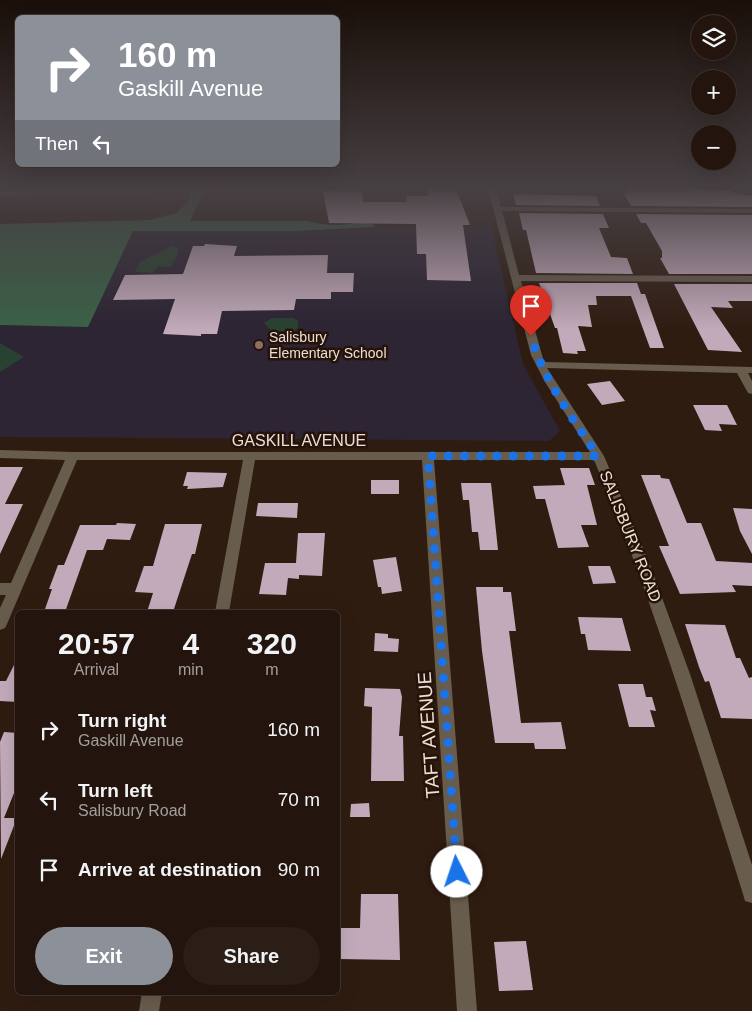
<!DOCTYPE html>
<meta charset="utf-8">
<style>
:root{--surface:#23150d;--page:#2b1e16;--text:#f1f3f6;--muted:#a39f9d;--line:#40342e;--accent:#8c9099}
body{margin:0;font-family:Arial,sans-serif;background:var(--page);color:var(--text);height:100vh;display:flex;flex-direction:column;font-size:19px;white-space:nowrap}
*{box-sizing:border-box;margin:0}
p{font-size:16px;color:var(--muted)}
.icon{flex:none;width:28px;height:28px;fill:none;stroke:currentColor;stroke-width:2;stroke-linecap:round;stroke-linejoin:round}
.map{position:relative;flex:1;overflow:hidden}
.side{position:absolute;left:15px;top:610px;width:325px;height:385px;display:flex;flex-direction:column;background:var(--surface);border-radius:8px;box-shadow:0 5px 20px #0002,0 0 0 1px var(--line)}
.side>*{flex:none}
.banner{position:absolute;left:15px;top:15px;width:325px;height:152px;border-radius:8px;box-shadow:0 5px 20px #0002,0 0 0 1px var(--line);background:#8c9099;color:#fff;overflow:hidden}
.tools{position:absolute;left:691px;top:15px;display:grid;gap:10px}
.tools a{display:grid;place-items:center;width:45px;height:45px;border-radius:50%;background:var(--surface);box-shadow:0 5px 20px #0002,0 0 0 1px var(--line);font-size:25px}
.pin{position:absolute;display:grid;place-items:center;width:42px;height:42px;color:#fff;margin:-51px -21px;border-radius:50% 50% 50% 0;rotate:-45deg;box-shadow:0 0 5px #0007}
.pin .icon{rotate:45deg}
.me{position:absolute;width:55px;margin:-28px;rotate:356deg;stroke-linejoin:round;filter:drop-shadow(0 0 4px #0008)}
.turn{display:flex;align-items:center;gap:18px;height:105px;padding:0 20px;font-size:22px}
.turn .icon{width:65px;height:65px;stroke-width:2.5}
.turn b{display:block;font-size:35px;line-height:42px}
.then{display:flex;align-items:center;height:48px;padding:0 20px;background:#0003;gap:10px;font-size:19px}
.eta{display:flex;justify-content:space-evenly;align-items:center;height:85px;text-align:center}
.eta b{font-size:30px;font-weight:800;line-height:35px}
.action{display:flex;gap:10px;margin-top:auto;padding:10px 20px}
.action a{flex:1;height:58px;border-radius:30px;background:var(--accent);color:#fff;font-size:20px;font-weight:800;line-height:58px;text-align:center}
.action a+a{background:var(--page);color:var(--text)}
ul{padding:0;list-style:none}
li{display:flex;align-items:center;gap:15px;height:70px;padding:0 20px}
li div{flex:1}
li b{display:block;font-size:19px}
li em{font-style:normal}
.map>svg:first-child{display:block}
.education{fill:#2d2434}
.green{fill:#284130}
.forest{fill:#3a6147}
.building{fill:#c2aaba}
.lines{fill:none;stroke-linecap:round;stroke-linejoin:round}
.minor{fill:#685c4d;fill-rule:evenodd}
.route{stroke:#1a73e8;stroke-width:9;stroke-dasharray:0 16.2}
.education-dot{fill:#8d6e63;stroke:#251308;stroke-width:2}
.labels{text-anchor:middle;stroke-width:5;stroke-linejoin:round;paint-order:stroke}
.far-poi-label{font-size:14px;fill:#eddfd8;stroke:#251308;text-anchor:start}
.street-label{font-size:16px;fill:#eddfd8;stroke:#251308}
.near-street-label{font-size:19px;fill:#eddfd8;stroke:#251308}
</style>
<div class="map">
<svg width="752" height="1011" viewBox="0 0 752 1011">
<rect width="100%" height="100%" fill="#2f1c11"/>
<path class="education" d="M491 225 523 364 560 431 549 441 0 437V325L88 326 133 231H297Z"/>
<g class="green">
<path d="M172 246 178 248V253L171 267H158L152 273 135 272 140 262Z"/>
<path d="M272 318H294L298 321V328L293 331H271L264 323Z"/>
<path d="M0 343 24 357 0 372Z"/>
</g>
<path class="forest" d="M188 192H203L190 221H307C328 226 345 227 366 220L376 227 297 231H133L88 327 0 325V224L149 220 176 213 190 200Z"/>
<g class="building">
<path d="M433 188 456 189 470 225H463L471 281 427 280 426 254H417L416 224 329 223 323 191H362L363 202H407L406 196H428V189Z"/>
<path d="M625 188 730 190 733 193 752 196V207L631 206 624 193H628Z"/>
<path d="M513 194 596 196 600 206 516 205Z"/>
<path d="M519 213 603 214 609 228H599L611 257 627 258 633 274 536 273 526 230H523Z"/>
<path d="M636 214 752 215V274H669L660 258H662V251L646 223H641Z"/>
<path d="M205 244 237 246 234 256 328 255 327 273H354L353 292H331V299H296L294 310 222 311 217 334H201V336L163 334 175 299 113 300 125 275 183 274 193 246H204Z"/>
<path d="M539 283H637L641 294H645L664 348H650L631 296H596L597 305H588L592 327 578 326 586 351H577L578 354 563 353 557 328H555Z"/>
<path d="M674 284H752V301H728L733 308 711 307 742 352 708 350Z"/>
<path d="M610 381 625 401 602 405 587 384Z"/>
<path d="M693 405H727L737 425 719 424 722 431 705 430Z"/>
<path d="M0 467H23L5 504H23L0 554Z"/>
<path d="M560 468H589L595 485H587L597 525H581L589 547 558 548 545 499H536L533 486 565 485Z"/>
<path d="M187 472 227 473 223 487 187 489 188 486H183Z"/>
<path d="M641 475H660L661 478 669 479 687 523H701L716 561 752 563V586L732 585 736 592 680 594 659 546H669Z"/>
<rect x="371" y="480" width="28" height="14"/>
<path d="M461 483H491L498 550H480L478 532H472L469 500H463Z"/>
<path d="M258 503H298L297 518 256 516Z"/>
<path d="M733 508 752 509V554L740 531Z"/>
<path d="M117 523 136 524 130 540 107 539 103 550H87L65 612H44L52 589H49L58 565H64L80 525H116Z"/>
<path d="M165 524H202L195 554H192L173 612H147L153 593 135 592 144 566H153Z"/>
<path d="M298 533H325L322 576 299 575V579L288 578 286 595 259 594 265 563H296Z"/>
<path d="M396 557 402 591 382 594 381 587H378L373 560Z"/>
<path d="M588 566H610L616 583 593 584Z"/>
<path d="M476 587H503V592H511L516 631H509L521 723 561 722 566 749H535L534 743H495L482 651Z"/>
<path d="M578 617 622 618 631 651 588 650 585 634H581Z"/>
<path d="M685 624 725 625 736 658H740L749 678 752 677V719L721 718 709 681 705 682 699 667Z"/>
<path d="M375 633 388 634V638L399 639 398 652 374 651Z"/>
<path d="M18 657V702L0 701V681H6Z"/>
<path d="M618 684H643L646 697H652L656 711 650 710 655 727H629Z"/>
<path d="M365 688 400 689 402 697 399 736H403L404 781H371L372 707 364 706Z"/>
<path d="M4 732 18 733V783L4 818H17L1 859 0 742Z"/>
<path d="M369 803 370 817H350L351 804Z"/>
<path d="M361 894H398L400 960 338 959V928H360Z"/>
<path d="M526 941 533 990 499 991 494 942Z"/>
</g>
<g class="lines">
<g class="minor">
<path d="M153 188H246L242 190 0 196V192Z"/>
<path d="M488 188H496L501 207 752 209V213L502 211 519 275 752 276V282L521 281 544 362 752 367V373H748L752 381V394L748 393 737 373 547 368 604 456 650 565 690 674 752 865V903L745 901 743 894C697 748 654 601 594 460H434L477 1011H457L422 460H255L229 612H215L243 460H77L7 624 5 628 0 630V608L6 595H0V583H11L65 460 0 458V450L73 452H590L545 382 531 355Z"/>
<path d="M142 992H162L159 1011H139Z"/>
</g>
</g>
<linearGradient id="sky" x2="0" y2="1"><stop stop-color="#1a0f09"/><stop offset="0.57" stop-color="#474043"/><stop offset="1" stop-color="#474043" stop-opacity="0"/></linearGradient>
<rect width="752" height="330" fill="url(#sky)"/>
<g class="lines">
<path class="route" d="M457 872 428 456H598C572 417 544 381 531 336"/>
</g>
<circle class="education-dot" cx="259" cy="345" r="5"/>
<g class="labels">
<g class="far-poi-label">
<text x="269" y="342">Salisbury<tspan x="269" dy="16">Elementary School</tspan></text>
</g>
<g class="street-label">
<text x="299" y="446">GASKILL AVENUE</text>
<text transform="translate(631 536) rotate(68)" y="6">SALISBURY ROAD</text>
</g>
<g class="near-street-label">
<text transform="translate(428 735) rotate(-94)" y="7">TAFT AVENUE</text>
</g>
</g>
</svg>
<div class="tools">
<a><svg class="icon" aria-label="layers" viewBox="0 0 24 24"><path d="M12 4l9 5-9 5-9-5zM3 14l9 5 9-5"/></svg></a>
<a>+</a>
<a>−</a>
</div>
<div class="pin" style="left:531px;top:336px;background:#d93025"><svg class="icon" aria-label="arrive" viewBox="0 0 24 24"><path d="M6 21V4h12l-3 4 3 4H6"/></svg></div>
<svg class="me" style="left:457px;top:872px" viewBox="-20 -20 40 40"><circle r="19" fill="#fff"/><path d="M0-13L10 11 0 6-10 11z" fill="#1a73e8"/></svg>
<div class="banner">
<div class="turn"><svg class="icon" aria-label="right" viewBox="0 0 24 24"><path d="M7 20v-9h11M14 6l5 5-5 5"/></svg><div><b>160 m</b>Gaskill Avenue</div></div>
<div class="then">Then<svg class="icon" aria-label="left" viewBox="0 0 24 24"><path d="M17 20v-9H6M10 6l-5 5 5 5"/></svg></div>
</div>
<section class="side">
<div class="eta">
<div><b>20:57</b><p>Arrival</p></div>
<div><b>4</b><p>min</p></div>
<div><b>320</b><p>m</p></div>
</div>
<ul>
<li><svg class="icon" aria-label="right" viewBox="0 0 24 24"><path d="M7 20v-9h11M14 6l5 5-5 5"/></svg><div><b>Turn right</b><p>Gaskill Avenue</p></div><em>160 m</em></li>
<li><svg class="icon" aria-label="left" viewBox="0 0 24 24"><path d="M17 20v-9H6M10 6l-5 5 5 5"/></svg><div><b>Turn left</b><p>Salisbury Road</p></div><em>70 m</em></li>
<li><svg class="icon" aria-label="arrive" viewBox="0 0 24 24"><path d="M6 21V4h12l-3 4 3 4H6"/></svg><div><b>Arrive at destination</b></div><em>90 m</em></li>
</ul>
<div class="action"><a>Exit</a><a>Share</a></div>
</section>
</div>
